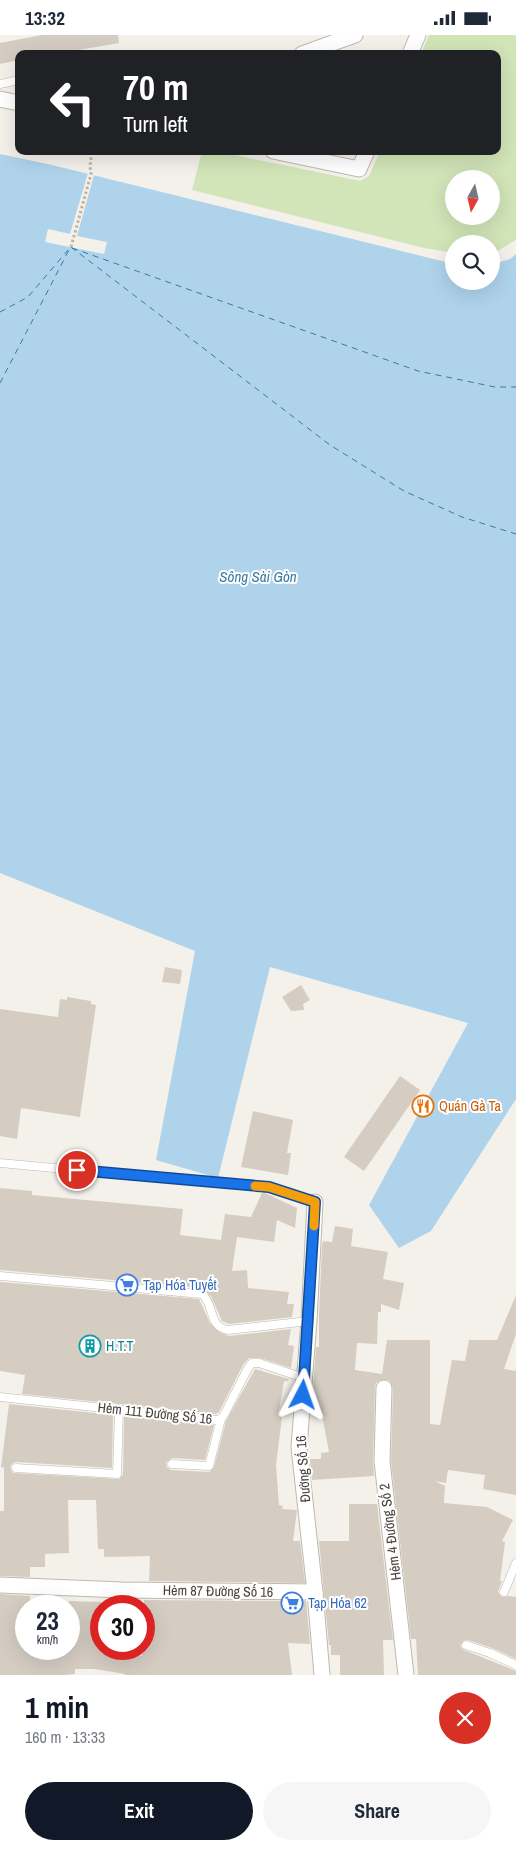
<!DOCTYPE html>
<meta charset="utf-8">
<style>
:root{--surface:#fff;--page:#f6f6f7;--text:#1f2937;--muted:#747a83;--accent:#111827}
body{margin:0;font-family:"Archivo Narrow",sans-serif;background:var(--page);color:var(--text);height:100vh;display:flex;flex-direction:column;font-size:19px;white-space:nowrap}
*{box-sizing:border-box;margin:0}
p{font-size:16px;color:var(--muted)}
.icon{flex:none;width:28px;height:28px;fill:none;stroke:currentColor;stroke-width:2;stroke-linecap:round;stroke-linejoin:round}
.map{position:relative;height:1640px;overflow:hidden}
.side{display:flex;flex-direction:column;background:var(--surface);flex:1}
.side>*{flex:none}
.hud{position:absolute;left:15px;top:15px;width:486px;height:105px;border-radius:10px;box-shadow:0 5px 20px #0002;background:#202124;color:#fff;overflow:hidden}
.needle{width:32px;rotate:188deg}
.fabs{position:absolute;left:445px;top:135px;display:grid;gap:10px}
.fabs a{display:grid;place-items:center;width:55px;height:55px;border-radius:50%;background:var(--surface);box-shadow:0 5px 20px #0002;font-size:25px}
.speed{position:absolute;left:15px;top:1560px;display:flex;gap:10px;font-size:25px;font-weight:700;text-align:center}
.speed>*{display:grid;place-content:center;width:65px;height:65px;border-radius:50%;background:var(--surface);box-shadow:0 5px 20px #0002;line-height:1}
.speed small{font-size:12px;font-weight:400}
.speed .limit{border:8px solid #d22;background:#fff;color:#111}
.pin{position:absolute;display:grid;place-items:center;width:42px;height:42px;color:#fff;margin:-21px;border:2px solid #fff;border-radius:50%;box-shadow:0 1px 5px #0007}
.me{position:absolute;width:55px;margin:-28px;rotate:4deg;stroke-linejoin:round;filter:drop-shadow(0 0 4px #0008)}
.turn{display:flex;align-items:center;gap:18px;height:105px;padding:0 25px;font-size:22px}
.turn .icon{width:65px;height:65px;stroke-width:2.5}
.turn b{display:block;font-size:35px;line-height:42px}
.round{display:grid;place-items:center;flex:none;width:52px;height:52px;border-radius:26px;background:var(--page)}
.summary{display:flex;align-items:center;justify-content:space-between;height:85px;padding:0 25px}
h1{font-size:30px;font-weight:800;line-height:38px;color:var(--accent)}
.cta{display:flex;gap:10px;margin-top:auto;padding:10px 25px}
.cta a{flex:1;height:58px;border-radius:30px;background:var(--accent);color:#fff;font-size:20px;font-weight:800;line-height:58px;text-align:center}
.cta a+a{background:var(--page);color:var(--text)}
.status{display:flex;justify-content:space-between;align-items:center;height:35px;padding:0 25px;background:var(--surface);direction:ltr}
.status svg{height:14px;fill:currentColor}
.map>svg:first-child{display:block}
.green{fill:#d1e5b8;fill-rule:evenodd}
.water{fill:#aed3eb}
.pier{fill:#f4f1eb}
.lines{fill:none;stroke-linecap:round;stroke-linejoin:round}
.ferry{stroke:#3979a4;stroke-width:1;stroke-dasharray:6 5;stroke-linecap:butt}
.building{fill:#d5cdc2}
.lane-casing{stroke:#bfb9ae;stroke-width:9}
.street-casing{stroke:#bfb9ae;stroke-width:17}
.path{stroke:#c0b4a1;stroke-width:3;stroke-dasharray:2.5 2.5;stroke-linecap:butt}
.lane{stroke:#fff;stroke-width:8}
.street{stroke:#fff;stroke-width:15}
.route-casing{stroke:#114b97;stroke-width:12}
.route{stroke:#1a73e8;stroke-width:9}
.slow{stroke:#f59e0b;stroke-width:9}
.labels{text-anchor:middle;stroke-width:4;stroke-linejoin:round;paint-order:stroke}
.food-label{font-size:14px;fill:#c56008;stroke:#fff;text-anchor:start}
.shop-label{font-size:14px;fill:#366cbe;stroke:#fff;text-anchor:start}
.culture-label{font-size:14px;fill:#0d838f;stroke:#fff;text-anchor:start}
.street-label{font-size:14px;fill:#48423a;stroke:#fff}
.water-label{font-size:15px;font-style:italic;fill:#3979a4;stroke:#fff}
</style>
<div class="status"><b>13:32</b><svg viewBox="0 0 49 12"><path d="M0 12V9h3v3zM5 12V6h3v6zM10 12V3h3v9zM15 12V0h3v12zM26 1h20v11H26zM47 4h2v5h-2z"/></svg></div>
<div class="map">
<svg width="516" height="1640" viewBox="0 0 516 1640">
<rect width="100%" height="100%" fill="#f4f1eb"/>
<path class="green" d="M429 0H516V205L496 217H491V209H454V218L424 213 192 155 202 116H215L360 146 369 141 380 116H498V19H421ZM454 144H491V181H454Z"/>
<path class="water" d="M0 119 52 130 454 229V246H491V230L510 224 516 219V1064L431 1196 399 1213 369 1170 468 988 270 932 218 1143 156 1125 195 916 0 838Z"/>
<path class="pier" d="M88 138 94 140 77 201 107 207 104 219 45 207 48 194 70 199Z"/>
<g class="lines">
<g class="ferry">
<path d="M71 212 330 410 404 456 462 482 516 499"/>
<path d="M72 213 418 336 495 352H516"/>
<path d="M0 277 28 262 68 215"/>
<path d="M0 348 70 213"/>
</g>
</g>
<g class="building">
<path d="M42 0H118L119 8 56 19H19V25L0 29V8Z"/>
<path d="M165 932 182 935 180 949 162 947Z"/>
<path d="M301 950 310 965 303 969 304 975 291 976 282 962Z"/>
<path d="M67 962 91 966V969L96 970 80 1082 21 1073 17 1104 0 1101V974L58 982 60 964 67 965Z"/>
<path d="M400 1041 420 1055 364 1136 344 1122Z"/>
<path d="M253 1076 293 1085 287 1118H291L288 1140 241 1132Z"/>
<path d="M0 1153 32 1156V1160L183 1174 180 1200 221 1205 225 1179 251 1182 262 1158H265L297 1173 295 1193 277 1185 274 1207 237 1202 232 1236 247 1235 248 1253 289 1257 287 1269H294L292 1282 229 1289 222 1286 211 1261 202 1253 0 1235Z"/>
<path d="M335 1191 353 1194 351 1211 388 1217 383 1244 404 1248 399 1275 381 1269V1277H378L377 1309 357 1308 355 1335 382 1339 387 1305H430V1389L440 1390 452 1325 465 1326 469 1305H497L516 1260V1299L504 1334 516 1336V1460L483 1454 485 1440 448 1435 446 1448 435 1446 445 1451 444 1468 487 1472 513 1485 502 1506 505 1507 500 1546H502L498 1557 502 1562 508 1561 516 1562V1624L492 1613 468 1605 463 1606 460 1611 464 1615 516 1636V1640H418L416 1604H411L391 1426 393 1353 389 1345H380L376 1348 375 1353 373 1426 374 1441 312 1445 310 1424H321V1418L329 1417 322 1380 311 1379 316 1312H319V1280L322 1211 323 1206 332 1207Z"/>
<path d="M0 1247 199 1264 210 1288 220 1298 229 1301 291 1294 288 1310 294 1311 291 1333 260 1323H249L243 1330 219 1377 216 1379 22 1359 25 1340 0 1336Z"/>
<path d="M255 1334 289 1344 288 1346H284L278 1381 282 1382 276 1430 279 1470 283 1471 282 1474 297 1475 293 1506H300L305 1548 149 1546 150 1521 104 1522V1514H98L96 1465H68L69 1518 45 1519V1532H30V1542L0 1541V1476H4V1433L1 1432 9 1369 113 1380 112 1433 16 1427 13 1428 10 1432 13 1438 119 1444 123 1439 124 1381 214 1390 205 1425 172 1423 166 1428 167 1432 171 1435 209 1437 214 1432 226 1386Z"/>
<path d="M349 1469H377L393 1605H383L384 1640H340V1620H331V1610H329L319 1506H349Z"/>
<path d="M0 1559 30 1561V1571H26V1614H69V1566L101 1567V1614H109V1617L142 1621V1614H144V1565L306 1566 310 1609 288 1608 292 1640H125V1639L95 1634H75V1639L64 1640H0Z"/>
</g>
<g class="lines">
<g class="lane-casing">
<g id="lane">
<path d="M0 49 19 45"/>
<path d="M0 1128 269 1153 315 1167"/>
<path d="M0 1241 202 1259C215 1270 208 1292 228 1295L309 1286"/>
<path d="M0 1362 216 1385 221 1384 224 1380 248 1333 252 1328H259L304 1343"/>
<path d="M172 1429 209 1431 221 1384"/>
<path d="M16 1433 117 1439 119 1374"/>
<path d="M504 1557 516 1528"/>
<path d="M466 1610 490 1618 516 1630"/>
</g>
</g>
<g class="street-casing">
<g id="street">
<path d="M302 19 355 0"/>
<path d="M410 19 418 0"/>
<path d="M0 64 19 68"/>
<path d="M273 116 359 134 367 116"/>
<path d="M315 1167 309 1286 299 1412 315 1557 322 1640"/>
<path d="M384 1353 382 1426 406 1640"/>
<path d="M0 1550 122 1555 315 1557"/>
</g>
</g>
<path class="path" d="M71 212 91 139 90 131 92 116"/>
<use href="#lane" class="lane"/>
<use href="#street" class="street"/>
</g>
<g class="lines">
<g class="route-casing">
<path id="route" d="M77 1135 269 1152 315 1167 303 1360"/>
</g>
<use href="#route" class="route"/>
<path class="slow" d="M255 1151 269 1152 315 1167 314 1191"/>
</g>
<defs>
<g id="restaurant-ring" transform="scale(1.125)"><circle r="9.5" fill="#fff" stroke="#e8710a" stroke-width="1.5"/><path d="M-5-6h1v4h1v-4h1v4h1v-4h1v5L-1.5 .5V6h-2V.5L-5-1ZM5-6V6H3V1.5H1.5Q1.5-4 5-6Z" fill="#e8710a"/></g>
<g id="supermarket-ring" transform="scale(1.125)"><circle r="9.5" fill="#fff" stroke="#3f7fe0" stroke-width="1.5"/><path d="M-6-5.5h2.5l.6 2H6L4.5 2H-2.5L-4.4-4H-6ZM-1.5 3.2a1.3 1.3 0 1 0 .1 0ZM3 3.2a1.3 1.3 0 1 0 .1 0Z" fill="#3f7fe0"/></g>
<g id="building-ring" transform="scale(1.125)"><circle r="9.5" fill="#fff" stroke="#0f9aa8" stroke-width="1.5"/><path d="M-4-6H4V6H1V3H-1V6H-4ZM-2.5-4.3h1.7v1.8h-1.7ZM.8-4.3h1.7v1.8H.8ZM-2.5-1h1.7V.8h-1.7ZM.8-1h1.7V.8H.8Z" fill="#0f9aa8"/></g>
</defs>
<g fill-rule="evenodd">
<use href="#restaurant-ring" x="423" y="1071"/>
<use href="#supermarket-ring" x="127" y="1250"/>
<use href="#building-ring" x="90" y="1311"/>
<use href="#supermarket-ring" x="292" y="1568"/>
</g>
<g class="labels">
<g class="food-label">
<text x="439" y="1076">Quán Gà Ta</text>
</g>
<g class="shop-label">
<text x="143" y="1255">Tạp Hóa Tuyết</text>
<text x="308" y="1573">Tạp Hóa 62</text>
</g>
<g class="culture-label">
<text x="106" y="1316">H.T.T</text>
</g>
<g class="street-label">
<text transform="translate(155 1378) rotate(6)" y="5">Hẻm 111 Đường Số 16</text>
<text transform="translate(303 1434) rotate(-94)" y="5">Đường Số 16</text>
<text transform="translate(390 1497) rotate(-97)" y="5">Hẻm 4 Đường Số 2</text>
<text transform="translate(218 1556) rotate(1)" y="5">Hẻm 87 Đường Số 16</text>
</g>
<g class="water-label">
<text x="258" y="547">Sông Sài Gòn</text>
</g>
</g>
</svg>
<div class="fabs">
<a><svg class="needle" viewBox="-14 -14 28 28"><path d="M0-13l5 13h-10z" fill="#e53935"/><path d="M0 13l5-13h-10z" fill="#747a83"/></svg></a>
<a><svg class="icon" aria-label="search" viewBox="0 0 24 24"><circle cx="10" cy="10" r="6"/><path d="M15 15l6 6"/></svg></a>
</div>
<div class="speed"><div>23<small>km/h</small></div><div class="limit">30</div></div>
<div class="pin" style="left:77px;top:1135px;background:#d93025"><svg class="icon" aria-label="arrive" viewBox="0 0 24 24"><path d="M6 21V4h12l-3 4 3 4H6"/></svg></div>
<svg class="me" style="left:303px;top:1360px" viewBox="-20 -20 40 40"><path d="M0-17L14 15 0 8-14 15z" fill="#1a73e8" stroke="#fff" stroke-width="4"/></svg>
<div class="hud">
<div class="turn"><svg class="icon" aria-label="left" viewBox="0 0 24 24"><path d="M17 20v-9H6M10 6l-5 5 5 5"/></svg><div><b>70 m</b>Turn left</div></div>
</div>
</div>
<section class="side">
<div class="summary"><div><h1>1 min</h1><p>160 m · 13:33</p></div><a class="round" style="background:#d93025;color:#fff"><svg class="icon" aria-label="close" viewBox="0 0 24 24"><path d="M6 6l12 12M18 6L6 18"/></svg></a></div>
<div class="cta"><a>Exit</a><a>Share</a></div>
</section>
